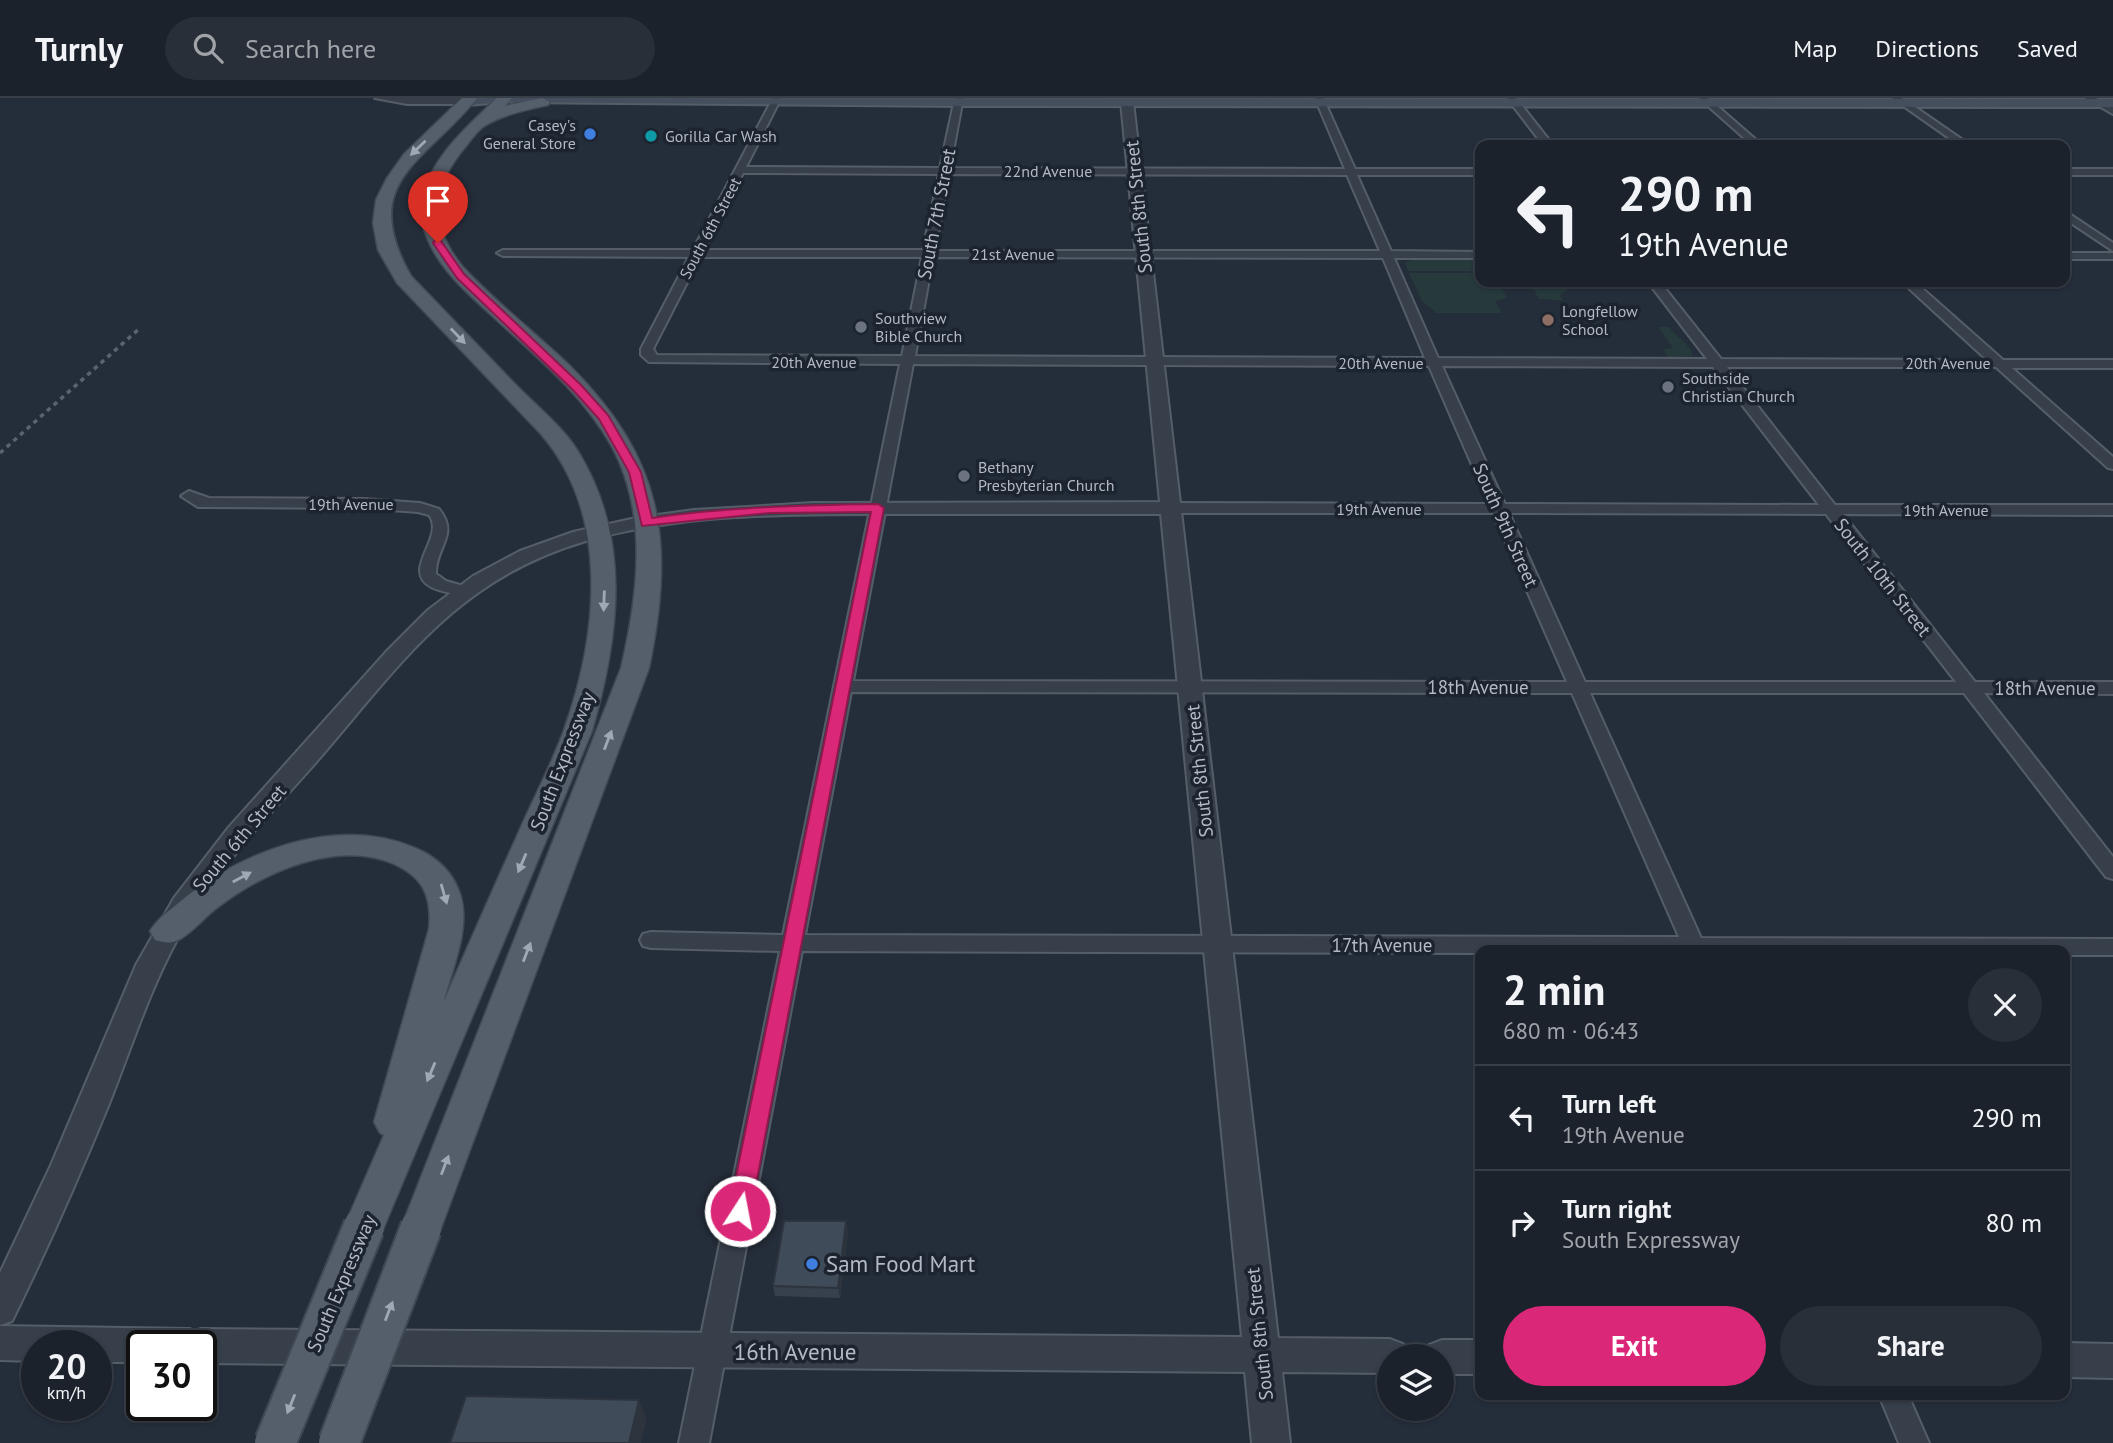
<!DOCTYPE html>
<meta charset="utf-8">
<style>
:root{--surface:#1b222c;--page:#282f38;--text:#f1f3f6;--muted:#a0a4a9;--line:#393f48;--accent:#db2777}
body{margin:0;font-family:"PT Sans",sans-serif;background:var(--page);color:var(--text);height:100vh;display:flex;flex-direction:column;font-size:26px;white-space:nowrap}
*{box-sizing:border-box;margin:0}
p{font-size:23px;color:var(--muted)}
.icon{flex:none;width:38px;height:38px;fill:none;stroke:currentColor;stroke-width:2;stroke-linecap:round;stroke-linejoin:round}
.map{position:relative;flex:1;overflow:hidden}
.drawer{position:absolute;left:1475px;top:847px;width:595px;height:455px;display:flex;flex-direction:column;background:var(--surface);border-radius:14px;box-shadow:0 2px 5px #0004,0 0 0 2px var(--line)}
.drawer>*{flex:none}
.top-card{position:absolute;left:1475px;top:42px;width:595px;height:147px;border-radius:14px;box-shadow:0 2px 5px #0004,0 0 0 2px var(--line);background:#1b222c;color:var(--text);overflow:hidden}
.controls{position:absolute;left:1377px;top:1246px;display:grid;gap:14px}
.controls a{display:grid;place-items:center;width:77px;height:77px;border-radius:50%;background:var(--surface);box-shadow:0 2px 5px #0004,0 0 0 2px var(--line);font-size:35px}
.speed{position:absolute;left:21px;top:1232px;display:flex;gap:14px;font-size:35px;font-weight:700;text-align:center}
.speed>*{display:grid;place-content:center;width:91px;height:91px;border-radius:50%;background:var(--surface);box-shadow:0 2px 5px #0004,0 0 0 2px var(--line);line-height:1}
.speed small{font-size:18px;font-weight:400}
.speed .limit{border:4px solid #111;border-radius:10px;background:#fff;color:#111}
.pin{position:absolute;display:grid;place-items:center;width:60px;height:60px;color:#fff;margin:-72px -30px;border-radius:50% 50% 50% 0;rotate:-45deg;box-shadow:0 0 7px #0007}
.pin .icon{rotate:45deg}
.me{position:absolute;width:77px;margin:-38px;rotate:11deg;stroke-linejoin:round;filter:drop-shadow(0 0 5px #0008)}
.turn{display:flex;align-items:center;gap:24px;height:147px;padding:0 28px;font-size:32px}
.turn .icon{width:91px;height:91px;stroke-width:2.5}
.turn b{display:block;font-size:49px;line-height:60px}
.round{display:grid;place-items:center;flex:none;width:74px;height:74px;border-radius:37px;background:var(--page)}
.headline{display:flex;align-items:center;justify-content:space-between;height:119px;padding:0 28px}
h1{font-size:42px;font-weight:700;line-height:52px}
.cta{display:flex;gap:14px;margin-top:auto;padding:14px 28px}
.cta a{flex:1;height:80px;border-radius:42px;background:var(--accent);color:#fff;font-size:28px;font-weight:700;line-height:80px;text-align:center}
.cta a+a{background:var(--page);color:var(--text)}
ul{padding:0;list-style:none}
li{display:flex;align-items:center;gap:21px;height:105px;padding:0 28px;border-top:2px solid var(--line)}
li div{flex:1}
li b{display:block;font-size:26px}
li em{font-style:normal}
header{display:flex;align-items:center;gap:42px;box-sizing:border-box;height:98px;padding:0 35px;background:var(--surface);border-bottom:2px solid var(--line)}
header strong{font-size:33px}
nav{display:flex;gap:38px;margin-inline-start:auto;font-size:24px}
.search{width:490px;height:63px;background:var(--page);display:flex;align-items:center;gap:18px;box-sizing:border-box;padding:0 24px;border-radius:38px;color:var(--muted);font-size:26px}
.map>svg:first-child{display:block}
.green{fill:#26393b}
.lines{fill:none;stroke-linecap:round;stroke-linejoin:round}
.minor-casing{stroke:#555d68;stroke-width:4}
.tertiary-casing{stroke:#555d68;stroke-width:4}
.secondary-casing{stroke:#555d68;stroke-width:4}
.primary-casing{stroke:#404853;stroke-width:3}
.minor{fill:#373f4b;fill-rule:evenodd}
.tertiary{fill:#373f4b;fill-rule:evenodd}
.secondary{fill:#454e5d;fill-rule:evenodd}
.primary{fill:#555e6b;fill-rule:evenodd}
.rail{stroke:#596371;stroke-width:3.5;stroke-dasharray:4.5 4.5;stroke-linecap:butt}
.primary-bridge-casing{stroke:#404853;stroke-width:44;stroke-linecap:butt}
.primary-bridge{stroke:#555e6b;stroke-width:40}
.wall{fill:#37404d}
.shaded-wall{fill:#2d343e}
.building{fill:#404b59;stroke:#2d343e;stroke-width:2}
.oneway{fill:#a0a8b4}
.route{fill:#db2777;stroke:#8e194d;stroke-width:2}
.shop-dot{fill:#3f7fe0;stroke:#1c242f;stroke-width:2.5}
.culture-dot{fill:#0f9aa8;stroke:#1c242f;stroke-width:2.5}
.education-dot{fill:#8d6e63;stroke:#1c242f;stroke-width:2.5}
.worship-dot{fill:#6b7280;stroke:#1c242f;stroke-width:2.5}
.labels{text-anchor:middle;stroke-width:7;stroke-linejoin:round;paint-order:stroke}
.far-poi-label{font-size:16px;fill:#b3bac6;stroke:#1c242f;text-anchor:start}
.far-street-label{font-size:16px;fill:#b3bac6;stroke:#1c242f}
.street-label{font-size:19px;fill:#b3bac6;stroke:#1c242f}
.near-poi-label{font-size:23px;fill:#b3bac6;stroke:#1c242f;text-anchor:start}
.near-street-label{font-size:23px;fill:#b3bac6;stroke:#1c242f}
</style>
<header>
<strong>Turnly</strong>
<div class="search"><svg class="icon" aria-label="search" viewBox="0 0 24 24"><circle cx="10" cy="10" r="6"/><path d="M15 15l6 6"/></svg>Search here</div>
<nav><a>Map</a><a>Directions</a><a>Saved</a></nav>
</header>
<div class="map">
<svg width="2113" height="1345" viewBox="0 0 2113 1345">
<rect width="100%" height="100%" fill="#242d3a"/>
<g class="green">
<path d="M1411 162H1480V173H1408L1405 165Z"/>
<path d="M1409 175H1480V184L1521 186 1500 187 1507 200 1495 203 1502 215H1436L1422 203Z"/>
<path d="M1530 185H1564L1567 193 1559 196 1563 202 1569 203 1539 201Z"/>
<path d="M1658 229H1669C1676 239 1691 246 1693 258L1669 260 1663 251 1673 250Z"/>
</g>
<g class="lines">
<g class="minor-casing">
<g id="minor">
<path d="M375 0H467L471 3 467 6H407Z"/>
<path d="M773 0H781L746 69 940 70 955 0H963L950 70 1345 71 1315 0H1323L1355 71H1480V77H1357L1391 153 1480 154V160H1394L1438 260 1707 261 1648 184H1660L1721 261 1987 262 1902 184H1915L2003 262H2113V270H2012L2113 359V371L2108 370 1996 269H1727L1835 407H2113V417L1843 416 1975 584H2113V596L1984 595 2113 759V781L2106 779 1964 595H1590L1701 840 2113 841V857H2065V852H1480V855L802 853 709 1345H679L780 853 651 850 643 848 640 842 643 836 651 834 783 837 900 266 649 264 641 257V251L689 159 503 158 497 155 503 152H693ZM743 75 939 76 923 152H704ZM949 76 1347 77 1380 153H935ZM700 159H922L902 258 657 257 653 251ZM933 159 1383 160 1425 260 915 258ZM913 266 1429 268 1489 406 1170 405 1162 410 1170 415H1493L1567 584 853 583ZM1442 268 1713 269 1819 407 1505 406ZM1509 415 1826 416 1956 584H1585ZM851 594 1572 595 1679 839 805 837Z"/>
<path d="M1507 0H1516L1553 47H1543Z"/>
<path d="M1699 0H1708L1762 47H1752Z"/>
<path d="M1892 0H1902L1970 47H1959Z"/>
<path d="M2085 0H2096L2113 9V16Z"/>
<rect x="2065" y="71" width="48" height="6"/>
<path d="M2065 113 2113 145V153L2065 121Z"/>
<rect x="2065" y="155" width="48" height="6"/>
<path d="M189 393 209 400 364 401 420 405 439 411C460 437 435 449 436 476L446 483 470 490 472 493 464 498C453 495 441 494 431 489 400 472 446 439 429 417L418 414 364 410 198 409 181 398Z"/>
<path d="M1879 1297H1908L1929 1345H1899Z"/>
</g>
</g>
<g class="tertiary-casing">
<g id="tertiary">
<path d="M1127 1 1133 4 1278 1240 1390 1241 1403 1246 1408 1258H1390V1275L1282 1274 1290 1345H1252L1245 1274 201 1265V1248H142V1264H96V1248H37V1263L0 1262V1228L189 1231 195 1233 201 1231 1242 1239 1161 416C1072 416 982 416 892 416 791 416 684 415 586 443 452 482 397 572 311 670 263 724 213 775 179 838 150 891 131 950 109 1006 79 1079 47 1152 12 1223L0 1227V1175L51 1067 136 867 174 800 229 729 386 554 428 512 473 478 520 453 573 434 636 420 694 412 813 405 1160 404 1121 4Z"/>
<path d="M1442 1242H1480V1276H1442V1258H1424L1429 1247Z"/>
<path d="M2065 1245 2113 1246V1280L2065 1279Z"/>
</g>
</g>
<g class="secondary-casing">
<path id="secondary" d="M463 0 2113 1V9L959 8 505 4 467 7 461 3Z"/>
</g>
<g class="primary-casing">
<g id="primary">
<path d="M462 0H477C425 65 357 83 411 178 447 215 482 252 518 289 539 310 564 330 579 355 632 443 619 539 592 633L384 1129 378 1142 364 1147 350 1142 344 1129 384 1037 380 1035 374 1024 429 831C432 799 424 780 394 766 337 741 264 774 218 809 204 819 191 837 176 843 168 846 163 844 155 842L150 833C157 822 166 815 176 807 238 754 336 716 415 750 437 759 454 775 461 799 470 832 452 871 444 903 468 848 492 793 517 738 532 703 551 668 564 632 598 537 611 416 540 335L397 185 378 152 373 125 376 102 387 80 404 56Z"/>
<path d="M497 0H512L505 8 542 0 550 4 548 7C526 12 505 16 486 27 479 31 472 40 467 47 432 87 428 127 463 169 496 204 534 234 569 267 664 361 675 444 649 570L441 1130 435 1143 421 1148 407 1143 401 1130 621 570C638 497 649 416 611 347 581 294 533 256 489 215 466 194 440 171 428 142 419 123 420 100 429 80 444 48 472 24 497 0Z"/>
</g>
</g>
<use href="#minor" class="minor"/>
<use href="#tertiary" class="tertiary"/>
<use href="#secondary" class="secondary"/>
<use href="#primary" class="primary"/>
<path class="rail" d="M0 355 139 231"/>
<g class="primary-bridge-casing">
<g id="primary-bridge">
<path d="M275 1345 364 1129"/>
<path d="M339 1345 421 1130"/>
</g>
</g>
<use href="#primary-bridge" class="primary-bridge"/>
</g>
<path class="wall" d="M848 1134 840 1200 775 1198 773 1188Z"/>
<g class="shaded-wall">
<path d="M846 1123 848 1134 840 1200 838 1190Z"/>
<path d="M639 1302 647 1321 641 1345H629Z"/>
</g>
<g class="building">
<path d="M784 1123H846L838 1190 773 1188Z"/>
<path d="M466 1298 639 1302 629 1345H450Z"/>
</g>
<defs><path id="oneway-solid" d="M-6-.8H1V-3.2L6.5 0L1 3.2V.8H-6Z" transform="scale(1.75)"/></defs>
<g class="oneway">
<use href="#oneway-solid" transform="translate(418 50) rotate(136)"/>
<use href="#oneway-solid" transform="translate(458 238) rotate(46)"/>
<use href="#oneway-solid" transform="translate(604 503) rotate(92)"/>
<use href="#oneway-solid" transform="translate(608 642) rotate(-69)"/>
<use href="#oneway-solid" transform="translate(522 765) rotate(113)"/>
<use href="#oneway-solid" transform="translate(242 779) rotate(-28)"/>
<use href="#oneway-solid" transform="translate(444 796) rotate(74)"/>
<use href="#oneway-solid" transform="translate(527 854) rotate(-69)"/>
<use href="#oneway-solid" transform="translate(431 974) rotate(113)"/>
<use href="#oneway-solid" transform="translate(445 1067) rotate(-69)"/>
<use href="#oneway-solid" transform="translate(389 1213) rotate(-69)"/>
<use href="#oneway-solid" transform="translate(291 1306) rotate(112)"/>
</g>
<path class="route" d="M434 143H441L464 176 581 287 608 317 641 374 652 420C727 409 802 407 878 406L884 410 751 1113 747 1120 740 1123 732 1120 729 1113 871 414 770 415 642 428 629 374 599 321 573 292 457 180 433 145Z"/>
<g class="shop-dot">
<circle cx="590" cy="36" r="7"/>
<circle cx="812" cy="1166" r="7"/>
</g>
<circle class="culture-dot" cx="651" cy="38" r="7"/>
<circle class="education-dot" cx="1548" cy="222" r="7"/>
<g class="worship-dot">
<circle cx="861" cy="229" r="7"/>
<circle cx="1668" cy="289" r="7"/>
<circle cx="964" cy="378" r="7"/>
</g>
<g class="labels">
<g class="far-poi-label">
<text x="576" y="33" text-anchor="end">Casey's<tspan x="576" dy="18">General Store</tspan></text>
<text x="665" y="44">Gorilla Car Wash</text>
<text x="1562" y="219">Longfellow<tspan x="1562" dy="18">School</tspan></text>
<text x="875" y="226">Southview<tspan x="875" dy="18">Bible Church</tspan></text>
<text x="1682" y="286">Southside<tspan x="1682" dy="18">Christian Church</tspan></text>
<text x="978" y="375">Bethany<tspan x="978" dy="18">Presbyterian Church</tspan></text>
</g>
<g class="far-street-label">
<text x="1048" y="79">22nd Avenue</text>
<text transform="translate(710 130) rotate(-62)" y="6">South 6th Street</text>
<text x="1013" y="162">21st Avenue</text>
<text x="814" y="270">20th Avenue</text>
<text x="1381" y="271">20th Avenue</text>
<text x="1948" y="271">20th Avenue</text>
<text x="351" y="412">19th Avenue</text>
<text x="1379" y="417">19th Avenue</text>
<text x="1946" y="418">19th Avenue</text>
</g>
<g class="street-label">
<text transform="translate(1138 109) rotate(-96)" y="7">South 8th Street</text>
<text transform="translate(936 116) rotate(-79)" y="7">South 7th Street</text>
<text transform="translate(1506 427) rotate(66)" y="7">South 9th Street</text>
<text transform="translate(1883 479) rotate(52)" y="7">South 10th Street</text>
<text x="1478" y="596">18th Avenue</text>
<text x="2045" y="597">18th Avenue</text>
<text transform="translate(562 663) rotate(-69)" y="7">South Expressway</text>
<text transform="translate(1199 673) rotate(-96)" y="7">South 8th Street</text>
<text transform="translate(239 740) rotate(-50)" y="7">South 6th Street</text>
<text x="1382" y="854">17th Avenue</text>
<text transform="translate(341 1185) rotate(-67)" y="7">South Expressway</text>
<text transform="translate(1259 1236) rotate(-96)" y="7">South 8th Street</text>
</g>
<g class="near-poi-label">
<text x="826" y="1174">Sam Food Mart</text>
</g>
<g class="near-street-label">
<text x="795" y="1262">16th Avenue</text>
</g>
</g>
</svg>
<div class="controls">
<a><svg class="icon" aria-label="layers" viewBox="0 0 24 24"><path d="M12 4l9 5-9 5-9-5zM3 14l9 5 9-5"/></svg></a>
</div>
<div class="speed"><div>20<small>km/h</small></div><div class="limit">30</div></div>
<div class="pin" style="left:438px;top:145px;background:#d93025"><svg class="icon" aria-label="arrive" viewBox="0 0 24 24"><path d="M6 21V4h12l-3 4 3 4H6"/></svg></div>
<svg class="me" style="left:740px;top:1113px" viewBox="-20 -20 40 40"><circle r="17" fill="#db2777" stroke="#fff" stroke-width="3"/><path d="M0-11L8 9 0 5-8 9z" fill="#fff"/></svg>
<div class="top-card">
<div class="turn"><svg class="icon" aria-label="left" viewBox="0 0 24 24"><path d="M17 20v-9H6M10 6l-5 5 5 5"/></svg><div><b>290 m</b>19th Avenue</div></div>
</div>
<section class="drawer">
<div class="headline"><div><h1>2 min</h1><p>680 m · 06:43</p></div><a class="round"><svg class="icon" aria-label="close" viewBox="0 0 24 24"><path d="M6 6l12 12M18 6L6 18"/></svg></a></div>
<ul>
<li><svg class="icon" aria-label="left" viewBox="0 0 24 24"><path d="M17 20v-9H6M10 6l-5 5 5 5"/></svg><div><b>Turn left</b><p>19th Avenue</p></div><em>290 m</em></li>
<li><svg class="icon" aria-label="right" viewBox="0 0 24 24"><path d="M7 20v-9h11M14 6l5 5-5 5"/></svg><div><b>Turn right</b><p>South Expressway</p></div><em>80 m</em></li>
</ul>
<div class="cta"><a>Exit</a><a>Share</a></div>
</section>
</div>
